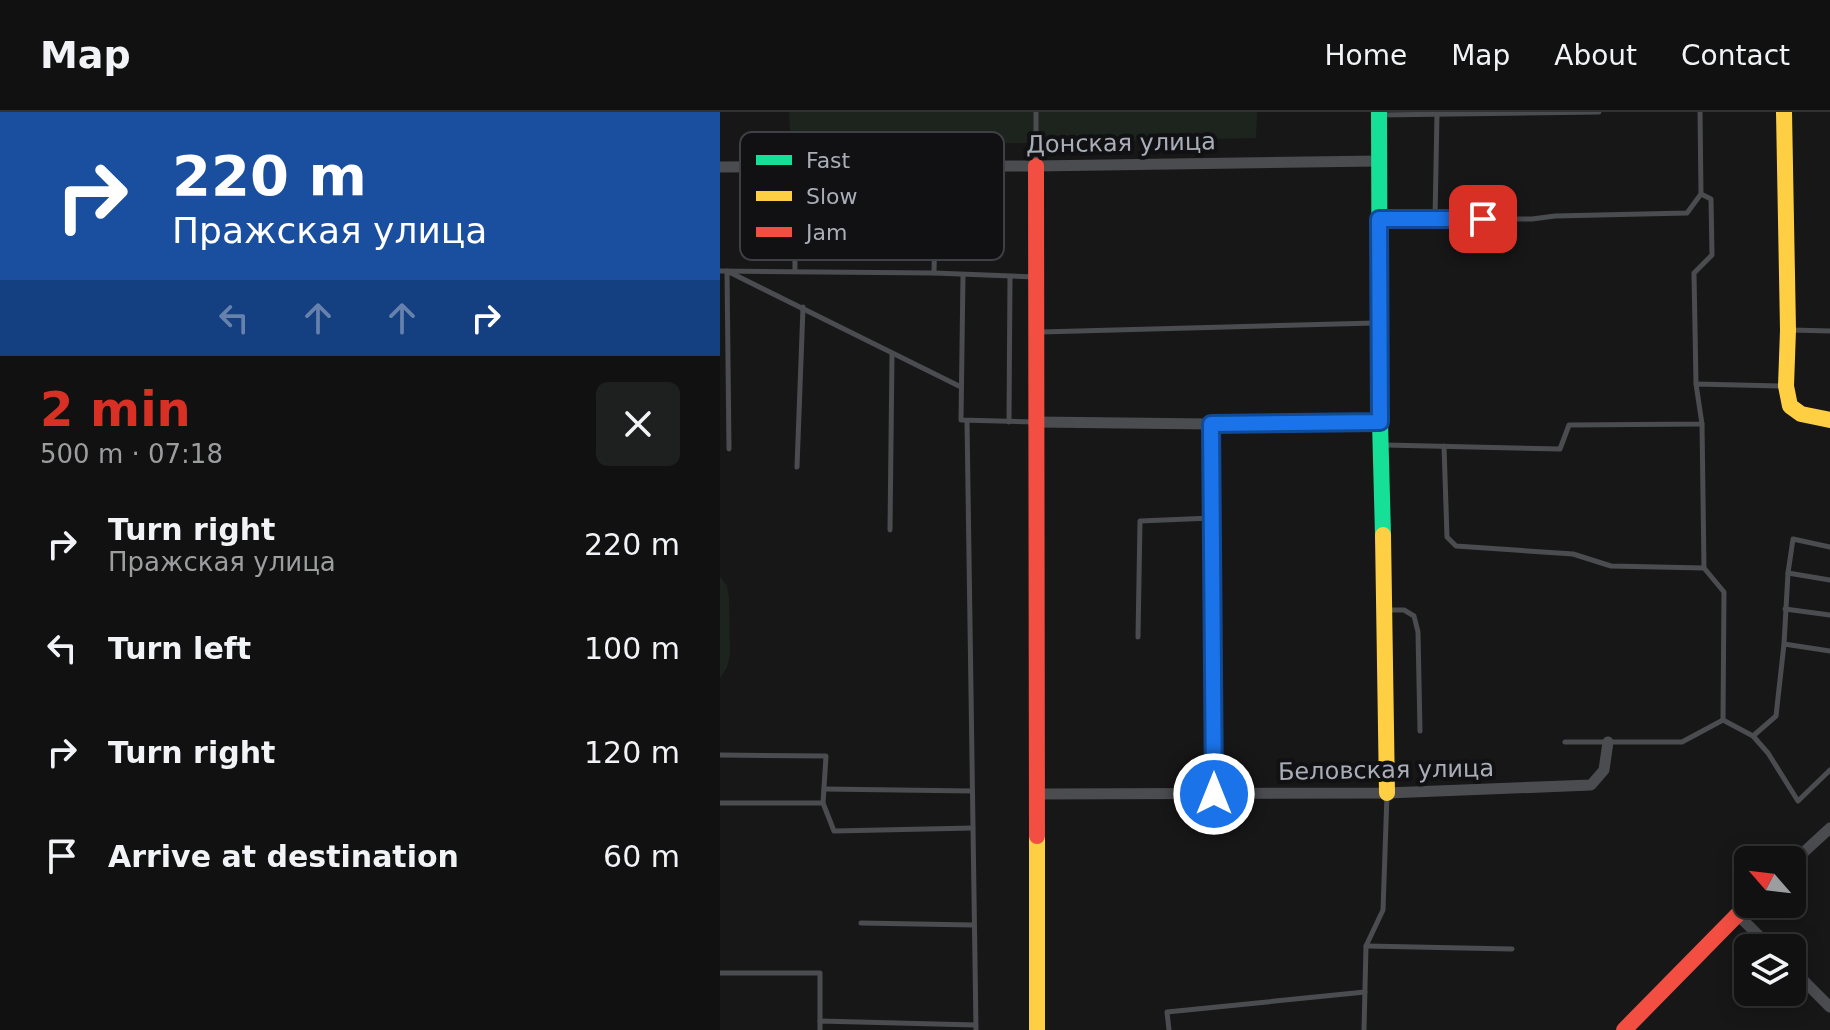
<!DOCTYPE html>
<meta charset="utf-8">
<style>
:root{--surface:#111;--page:#1e1f1f;--text:#f1f3f6;--muted:#9c9d9f;--line:#303131;--accent:#d93025}
body{margin:0;font-family:"DejaVu Sans",sans-serif;background:var(--page);color:var(--text);height:100vh;display:flex;flex-direction:column;font-size:30px;white-space:nowrap}
*{box-sizing:border-box;margin:0}
p{font-size:26px;color:var(--muted)}
.icon{flex:none;width:44px;height:44px;fill:none;stroke:currentColor;stroke-width:2;stroke-linecap:round;stroke-linejoin:round}
.map{position:relative;flex:1;overflow:hidden}
.side{display:flex;flex-direction:column;background:var(--surface);width:720px}
.side>*{flex:none}
.guide{background:#1a4fa0;color:#fff;overflow:hidden}
.needle{width:52px;rotate:298deg}
.buttons{position:absolute;left:1014px;top:734px;display:grid;gap:16px}
.buttons a{display:grid;place-items:center;width:72px;height:72px;border-radius:12px;background:var(--surface);box-shadow:0 4px 20px #0003,0 0 0 2px var(--line);font-size:40px}
.pin{position:absolute;display:grid;place-items:center;width:68px;height:68px;color:#fff;margin:-34px;border-radius:16px;box-shadow:0 4px 12px #0006}
.me{position:absolute;width:88px;margin:-44px;rotate:0deg;stroke-linejoin:round;filter:drop-shadow(0 0 6px #0008)}
.turn{display:flex;align-items:center;gap:28px;height:168px;padding:0 40px;font-size:36px}
.turn .icon{width:104px;height:104px;stroke-width:2.5}
.turn b{display:block;font-size:56px;line-height:68px}
.lanes{display:flex;align-items:center;height:76px;padding:0 40px;background:#0003;justify-content:center;gap:40px;direction:ltr}
.lanes .off{opacity:.35}
.round{display:grid;place-items:center;flex:none;width:84px;height:84px;border-radius:12px;background:var(--page)}
.summary{display:flex;align-items:center;justify-content:space-between;height:136px;padding:0 40px}
h1{font-size:48px;font-weight:800;line-height:60px;color:var(--accent)}
ul{padding:0;list-style:none}
li{display:flex;align-items:center;gap:24px;height:104px;padding:0 40px}
li div{flex:1}
li b{display:block;font-size:30px}
li em{font-style:normal}
header{display:flex;align-items:center;gap:48px;box-sizing:border-box;height:112px;padding:0 40px;background:var(--surface);border-bottom:2px solid var(--line)}
header strong{font-size:38px}
nav{display:flex;gap:44px;margin-inline-start:auto;font-size:28px}
main{display:flex;flex:1;min-height:0}
.map>svg:first-child{display:block}
.pitch{fill:#1d241e}
.lines{fill:none;stroke-linecap:round;stroke-linejoin:round}
.lane{stroke:#4b4c50;stroke-width:5}
.street{stroke:#4b4c50;stroke-width:11}
.fast{stroke:#16e098;stroke-width:16}
.slow{stroke:#ffcf43;stroke-width:16}
.jam{stroke:#f24e42;stroke-width:16}
.route-casing{stroke:#114b97;stroke-width:20}
.route{stroke:#1a73e8;stroke-width:14}
.labels{text-anchor:middle;stroke-width:8;stroke-linejoin:round;paint-order:stroke}
.street-label{font-size:24px;fill:#a8adb8;stroke:#111113}
.key{fill:#111113;stroke:#3e4045;stroke-width:2}
.key-label{font-size:22px;fill:#a8adb8}
</style>
<header>
<strong>Map</strong>
<nav><a>Home</a><a>Map</a><a>About</a><a>Contact</a></nav>
</header>
<main>
<section class="side">
<div class="guide">
<div class="turn"><svg class="icon" aria-label="right" viewBox="0 0 24 24"><path d="M7 20v-9h11M14 6l5 5-5 5"/></svg><div><b>220 m</b>Пражская улица</div></div>
<div class="lanes"><svg class="icon off" aria-label="left" viewBox="0 0 24 24"><path d="M17 20v-9H6M10 6l-5 5 5 5"/></svg><svg class="icon off" aria-label="ahead" viewBox="0 0 24 24"><path d="M12 20V5M6 11l6-6 6 6"/></svg><svg class="icon off" aria-label="ahead" viewBox="0 0 24 24"><path d="M12 20V5M6 11l6-6 6 6"/></svg><svg class="icon" aria-label="right" viewBox="0 0 24 24"><path d="M7 20v-9h11M14 6l5 5-5 5"/></svg></div>
</div>
<div class="summary"><div><h1>2 min</h1><p>500 m · 07:18</p></div><a class="round"><svg class="icon" aria-label="close" viewBox="0 0 24 24"><path d="M6 6l12 12M18 6L6 18"/></svg></a></div>
<ul>
<li><svg class="icon" aria-label="right" viewBox="0 0 24 24"><path d="M7 20v-9h11M14 6l5 5-5 5"/></svg><div><b>Turn right</b><p>Пражская улица</p></div><em>220 m</em></li>
<li><svg class="icon" aria-label="left" viewBox="0 0 24 24"><path d="M17 20v-9H6M10 6l-5 5 5 5"/></svg><div><b>Turn left</b></div><em>100 m</em></li>
<li><svg class="icon" aria-label="right" viewBox="0 0 24 24"><path d="M7 20v-9h11M14 6l5 5-5 5"/></svg><div><b>Turn right</b></div><em>120 m</em></li>
<li><svg class="icon" aria-label="arrive" viewBox="0 0 24 24"><path d="M6 21V4h12l-3 4 3 4H6"/></svg><div><b>Arrive at destination</b></div><em>60 m</em></li>
</ul>
</section>
<div class="map">
<svg width="1110" height="918" viewBox="0 0 1110 918">
<rect width="100%" height="100%" fill="#171717"/>
<g class="pitch">
<path d="M69 0H537L536 26 71 36Z"/>
<path d="M0 465 7 474 9 486 10 543 7 555 0 566Z"/>
</g>
<g class="lines">
<g class="lane">
<path d="M660 3 879 0"/>
<path d="M316 49V0"/>
<path d="M74 57 75 159"/>
<path d="M664 107H812L835 104 967 101 981 82"/>
<path d="M715 107 717 2"/>
<path d="M0 159 214 161 315 165"/>
<path d="M214 161 215 113"/>
<path d="M243 163 241 308 314 310"/>
<path d="M1071 218 1110 219"/>
<path d="M321 220 655 211"/>
<path d="M976 272 974 161 992 143 991 87 981 82 980 0"/>
<path d="M247 309 256 918"/>
<path d="M289 310 290 165"/>
<path d="M982 312 984 456 1004 480 1003 608 1033 624 1048 641 1078 689 1110 658"/>
<path d="M491 313 494 682"/>
<path d="M665 333 840 337 849 313 982 312 976 272 1065 274"/>
<path d="M724 334 727 425 736 434 853 442 891 454 984 456"/>
<path d="M9 337 7 159 241 275"/>
<path d="M77 355 83 195"/>
<path d="M170 418 172 242"/>
<path d="M1068 461 1110 468"/>
<path d="M1065 497 1110 503"/>
<path d="M666 498H684L694 504 698 520 700 619"/>
<path d="M418 525 420 409 492 406"/>
<path d="M1064 532 1068 461 1073 427 1110 435"/>
<path d="M1033 624 1056 604 1064 532 1110 539"/>
<path d="M845 630H962L1003 608"/>
<path d="M0 643 106 644 103 691 114 719 253 716"/>
<path d="M104 677 252 679"/>
<path d="M0 691H103"/>
<path d="M141 811 253 813"/>
<path d="M646 834 792 837"/>
<path d="M0 861H100V909"/>
<path d="M100 918V909L255 913"/>
<path d="M449 918 447 900 645 880"/>
<path d="M644 918 646 834 663 798 667 682"/>
</g>
<g class="street">
<path d="M0 55 316 54 659 49"/>
<path d="M316 310 491 312 660 310"/>
<path d="M318 682 667 681 871 673 884 658 888 630"/>
<path d="M1072 751 1110 716"/>
<path d="M1017 802 1051 836"/>
<path d="M1072 857 1110 895"/>
</g>
<path class="fast" d="M659 0 660 310 663 423"/>
<g class="slow">
<path d="M1064 0 1068 218 1066 274 1070 294 1081 302 1110 308"/>
<path d="M663 423 667 681"/>
<path d="M317 724V918"/>
</g>
<g class="jam">
<path d="M316 54 317 724"/>
<path d="M904 918 1028 792"/>
</g>
</g>
<g class="lines">
<g class="route-casing">
<path id="route" d="M494 682 491 312 660 310 659 107H763"/>
</g>
<use href="#route" class="route"/>
</g>
<g class="labels">
<g class="street-label">
<text transform="translate(401 31) rotate(-1)" y="8">Донская улица</text>
<text transform="translate(666 658) rotate(-1)" y="8">Беловская улица</text>
</g>
</g>
<rect x="20" y="20" width="264" height="128" rx="12" class="key"/>
<rect x="36" y="43" width="36" height="10" fill="#16e098"/>
<rect x="36" y="79" width="36" height="10" fill="#ffcf43"/>
<rect x="36" y="115" width="36" height="10" fill="#f24e42"/>
<g class="key-label">
<text x="86" y="56">Fast</text>
<text x="86" y="92">Slow</text>
<text x="86" y="128">Jam</text>
</g>
</svg>
<div class="buttons">
<a><svg class="needle" viewBox="-14 -14 28 28"><path d="M0-13l5 13h-10z" fill="#e53935"/><path d="M0 13l5-13h-10z" fill="#9c9d9f"/></svg></a>
<a><svg class="icon" aria-label="layers" viewBox="0 0 24 24"><path d="M12 4l9 5-9 5-9-5zM3 14l9 5 9-5"/></svg></a>
</div>
<div class="pin" style="left:763px;top:107px;background:#d93025"><svg class="icon" aria-label="arrive" viewBox="0 0 24 24"><path d="M6 21V4h12l-3 4 3 4H6"/></svg></div>
<svg class="me" style="left:494px;top:682px" viewBox="-20 -20 40 40"><circle r="17" fill="#1a73e8" stroke="#fff" stroke-width="3"/><path d="M0-11L8 9 0 5-8 9z" fill="#fff"/></svg>
</div>
</main>
